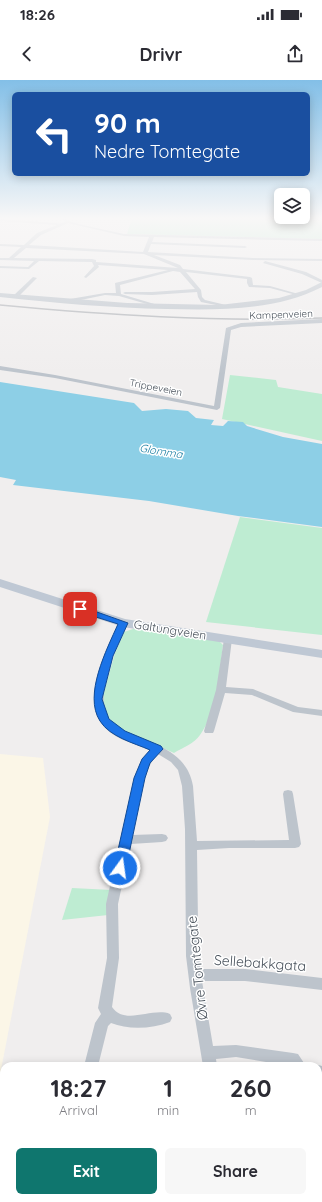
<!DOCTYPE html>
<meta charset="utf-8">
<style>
:root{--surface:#fff;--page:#f7f7f7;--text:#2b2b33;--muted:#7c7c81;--accent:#0f766e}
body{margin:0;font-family:Quicksand,sans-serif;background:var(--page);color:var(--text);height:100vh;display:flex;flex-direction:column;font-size:15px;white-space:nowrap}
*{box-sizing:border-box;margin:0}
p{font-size:13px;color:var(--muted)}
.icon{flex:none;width:22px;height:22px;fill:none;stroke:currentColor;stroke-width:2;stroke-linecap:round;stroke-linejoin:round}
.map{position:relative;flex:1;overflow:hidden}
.side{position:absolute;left:0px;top:982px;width:322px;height:140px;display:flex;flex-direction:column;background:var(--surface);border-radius:12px 12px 0 0;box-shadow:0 2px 10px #0003}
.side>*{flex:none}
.top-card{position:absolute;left:12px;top:12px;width:298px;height:84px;border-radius:6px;box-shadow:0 2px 10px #0003;background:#1a4fa0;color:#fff;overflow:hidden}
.fabs{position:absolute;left:274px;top:108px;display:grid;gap:8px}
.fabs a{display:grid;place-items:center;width:36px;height:36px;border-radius:6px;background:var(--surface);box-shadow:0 2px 10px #0003;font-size:20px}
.pin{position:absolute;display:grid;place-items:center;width:34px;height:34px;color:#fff;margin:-17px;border-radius:8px;box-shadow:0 2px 6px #0006}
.me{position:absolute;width:44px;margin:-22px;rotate:14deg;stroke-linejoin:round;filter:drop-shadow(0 0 3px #0008)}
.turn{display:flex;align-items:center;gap:14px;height:84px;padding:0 16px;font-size:18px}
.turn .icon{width:52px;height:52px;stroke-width:2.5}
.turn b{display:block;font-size:28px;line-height:34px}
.eta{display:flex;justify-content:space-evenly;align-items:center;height:68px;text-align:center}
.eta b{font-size:24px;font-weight:700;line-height:28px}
.primary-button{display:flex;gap:8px;margin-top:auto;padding:8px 16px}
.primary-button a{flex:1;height:46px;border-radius:6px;background:var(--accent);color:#fff;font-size:16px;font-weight:700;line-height:46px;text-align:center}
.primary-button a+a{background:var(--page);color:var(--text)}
.status{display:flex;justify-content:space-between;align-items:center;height:28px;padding:0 20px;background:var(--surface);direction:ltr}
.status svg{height:11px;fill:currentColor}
header{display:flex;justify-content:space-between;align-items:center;height:52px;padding:0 16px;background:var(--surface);font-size:18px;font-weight:700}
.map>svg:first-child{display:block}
.commercial{fill:#fbf6e7}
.green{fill:#beecd2}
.water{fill:#8dcfe6}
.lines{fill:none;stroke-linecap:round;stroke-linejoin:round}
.minor{fill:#bdc4cc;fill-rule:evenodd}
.tertiary{fill:#bdc4cc;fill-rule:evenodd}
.secondary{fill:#bfc8d4;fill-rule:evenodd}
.rail{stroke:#b0b3b8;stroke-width:1.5}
.route{fill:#1a73e8;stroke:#114b97}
.labels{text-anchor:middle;stroke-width:3;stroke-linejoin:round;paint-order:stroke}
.far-street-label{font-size:10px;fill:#47505a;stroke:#fff}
.far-water-label{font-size:11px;font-style:italic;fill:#147ba0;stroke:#fff}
.street-label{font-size:12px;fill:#47505a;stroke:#fff}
.near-street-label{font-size:14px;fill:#47505a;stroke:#fff}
</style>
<div class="status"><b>18:26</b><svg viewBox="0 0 49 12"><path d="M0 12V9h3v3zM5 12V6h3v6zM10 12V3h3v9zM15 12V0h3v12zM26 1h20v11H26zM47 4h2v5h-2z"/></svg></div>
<header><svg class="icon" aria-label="back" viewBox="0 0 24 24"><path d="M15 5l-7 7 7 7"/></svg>Drivr<svg class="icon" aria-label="share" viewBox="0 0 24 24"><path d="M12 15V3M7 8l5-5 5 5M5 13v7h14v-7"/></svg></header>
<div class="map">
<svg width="322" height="1122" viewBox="0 0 322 1122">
<rect width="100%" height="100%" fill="#f0eeee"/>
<path class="commercial" d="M0 674 43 678 50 737 0 995Z"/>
<g class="green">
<path d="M113 137H322V159L127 154 131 141Z"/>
<path d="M230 295 276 300 278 307 322 314V361L222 339Z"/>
<path d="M240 437 322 448V555L206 542Z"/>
<path d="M136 548 219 561 223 565C219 593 217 632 200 655 195 663 182 668 174 673L117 648 106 634 102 619 115 573 124 552Z"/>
<path d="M72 808 112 810 108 835 62 840Z"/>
</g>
<path class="water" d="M0 302 134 323 142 331 166 329 188 331 196 338 214 340 211 345 223 346 228 341 243 342 247 346 283 357 322 364V447L238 436 149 421 13 405 16 400 0 397Z"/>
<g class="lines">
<g class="minor">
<path d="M61 137H65L69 141 78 144 124 154 322 159V161L154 157 152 162 245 166 247 167 245 168 151 164 148 172 253 178 322 179V181L253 180 154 175 180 185 183 189 250 197 252 198 253 205 270 206 302 215 300 216 270 208 249 207 247 203V199L186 192 201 210 202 217 205 220 226 225V227L201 222 198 217 197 212 152 215 125 214 123 213 125 212H152L195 209 180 192 173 191 120 205 121 214 161 226V228L119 216 105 215 66 223 63 221 64 220 105 213H116L115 203 168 190 98 185 99 187 86 198 84 197 94 186 92 182 39 181 29 189 0 188V186L28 187 34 181 0 180V178H9L21 167 0 166V164L24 165 37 153 57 145 0 141V139L57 143 59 144 65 142ZM68 143 124 156 149 157 143 172 29 165 41 155ZM26 168 144 174 178 188 96 182V180L92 179 14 178Z"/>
<path d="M265 181 306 192 322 200V203L302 194 263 183Z"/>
<path d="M33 197 37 198 17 218H13V216Z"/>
<path d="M322 239V243L241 247 231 250 220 328 217 330 55 298 0 290V286L55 295 214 326 226 248 241 243Z"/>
<path d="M123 540 127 543C115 570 86 627 119 648 148 664 186 667 193 706L197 761 289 760 283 714 284 711 288 710 292 711 293 714 301 764 299 767 295 768H229L197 770 198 844 200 889H245L322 898V910L245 901H202L213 966 236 965 293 973 298 974 306 986H290L236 977 216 979 217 986H203L190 908 186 876 185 749 182 706 178 690 171 682 158 674C139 695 138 728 132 755L162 754 166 755 168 758 166 761 162 762 131 764 118 824 119 878 112 927C125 946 152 927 170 934L172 938 170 942C152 949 128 950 111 943L108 946 98 986H84L95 943 101 934 98 928 107 878 106 824 134 698 141 681 150 670C136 664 117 660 106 649 79 621 105 572 119 543Z"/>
<path d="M228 556 232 559 226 607 253 609 298 627 322 630V636L293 632 252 615 225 613 214 651 213 653H205L204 651 216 610 224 559Z"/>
<path d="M318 985 322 986V1000L318 999V986H317Z"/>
<path d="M4 1084V1101L0 1103V1086Z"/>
<rect x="225" y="1118" width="16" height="4"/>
</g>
<path class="tertiary" d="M322 202V207C275 231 219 230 167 229 111 228 56 223 0 217V213L127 223 219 225 279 218 306 210Z"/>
<path class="secondary" d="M0 499 125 539 322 570V578L123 547 0 507Z"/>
<path class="rail" d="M0 225C107 235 214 242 322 238"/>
</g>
<linearGradient id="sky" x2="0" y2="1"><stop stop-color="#83bfe7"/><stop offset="0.47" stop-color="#f8f7f7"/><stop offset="1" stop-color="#f8f7f7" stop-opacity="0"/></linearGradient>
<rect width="322" height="294" fill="url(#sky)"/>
<path class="route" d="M80 526 128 543 113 576 102 619 109 639 125 651 161 666 163 669 150 683 145 698 126 788 124 791H116L114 788 134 698 142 679 150 670C134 663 110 657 100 641 83 615 107 569 118 544L77 531V527Z"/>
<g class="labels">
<g class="far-street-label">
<text transform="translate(281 234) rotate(-2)" y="4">Kampenveien</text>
<text transform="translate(156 307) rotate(11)" y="4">Trippeveien</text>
</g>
<g class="far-water-label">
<text transform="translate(161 371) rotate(9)" y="4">Glomma</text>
</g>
<g class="street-label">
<text transform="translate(170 550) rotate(9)" y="4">Galtungveien</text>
</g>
<g class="near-street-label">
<text transform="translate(260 883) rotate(4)" y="5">Sellebakkgata</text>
<text transform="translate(197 888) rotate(-96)" y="5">Øvre Tomtegate</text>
</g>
</g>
</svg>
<div class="fabs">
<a><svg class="icon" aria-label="layers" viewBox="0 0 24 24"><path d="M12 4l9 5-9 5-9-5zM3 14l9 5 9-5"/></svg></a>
</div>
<div class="pin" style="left:80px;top:529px;background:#d93025"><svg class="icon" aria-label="arrive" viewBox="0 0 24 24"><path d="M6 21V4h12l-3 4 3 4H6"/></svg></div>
<svg class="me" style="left:120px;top:788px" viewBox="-20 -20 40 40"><circle r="17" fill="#1a73e8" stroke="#fff" stroke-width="3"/><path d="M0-11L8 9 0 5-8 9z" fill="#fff"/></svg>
<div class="top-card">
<div class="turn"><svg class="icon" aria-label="left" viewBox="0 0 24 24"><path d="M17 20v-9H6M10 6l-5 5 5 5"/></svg><div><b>90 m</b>Nedre Tomtegate</div></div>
</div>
<section class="side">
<div class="eta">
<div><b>18:27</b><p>Arrival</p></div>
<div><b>1</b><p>min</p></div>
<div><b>260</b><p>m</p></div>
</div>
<div class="primary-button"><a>Exit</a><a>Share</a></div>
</section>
</div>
